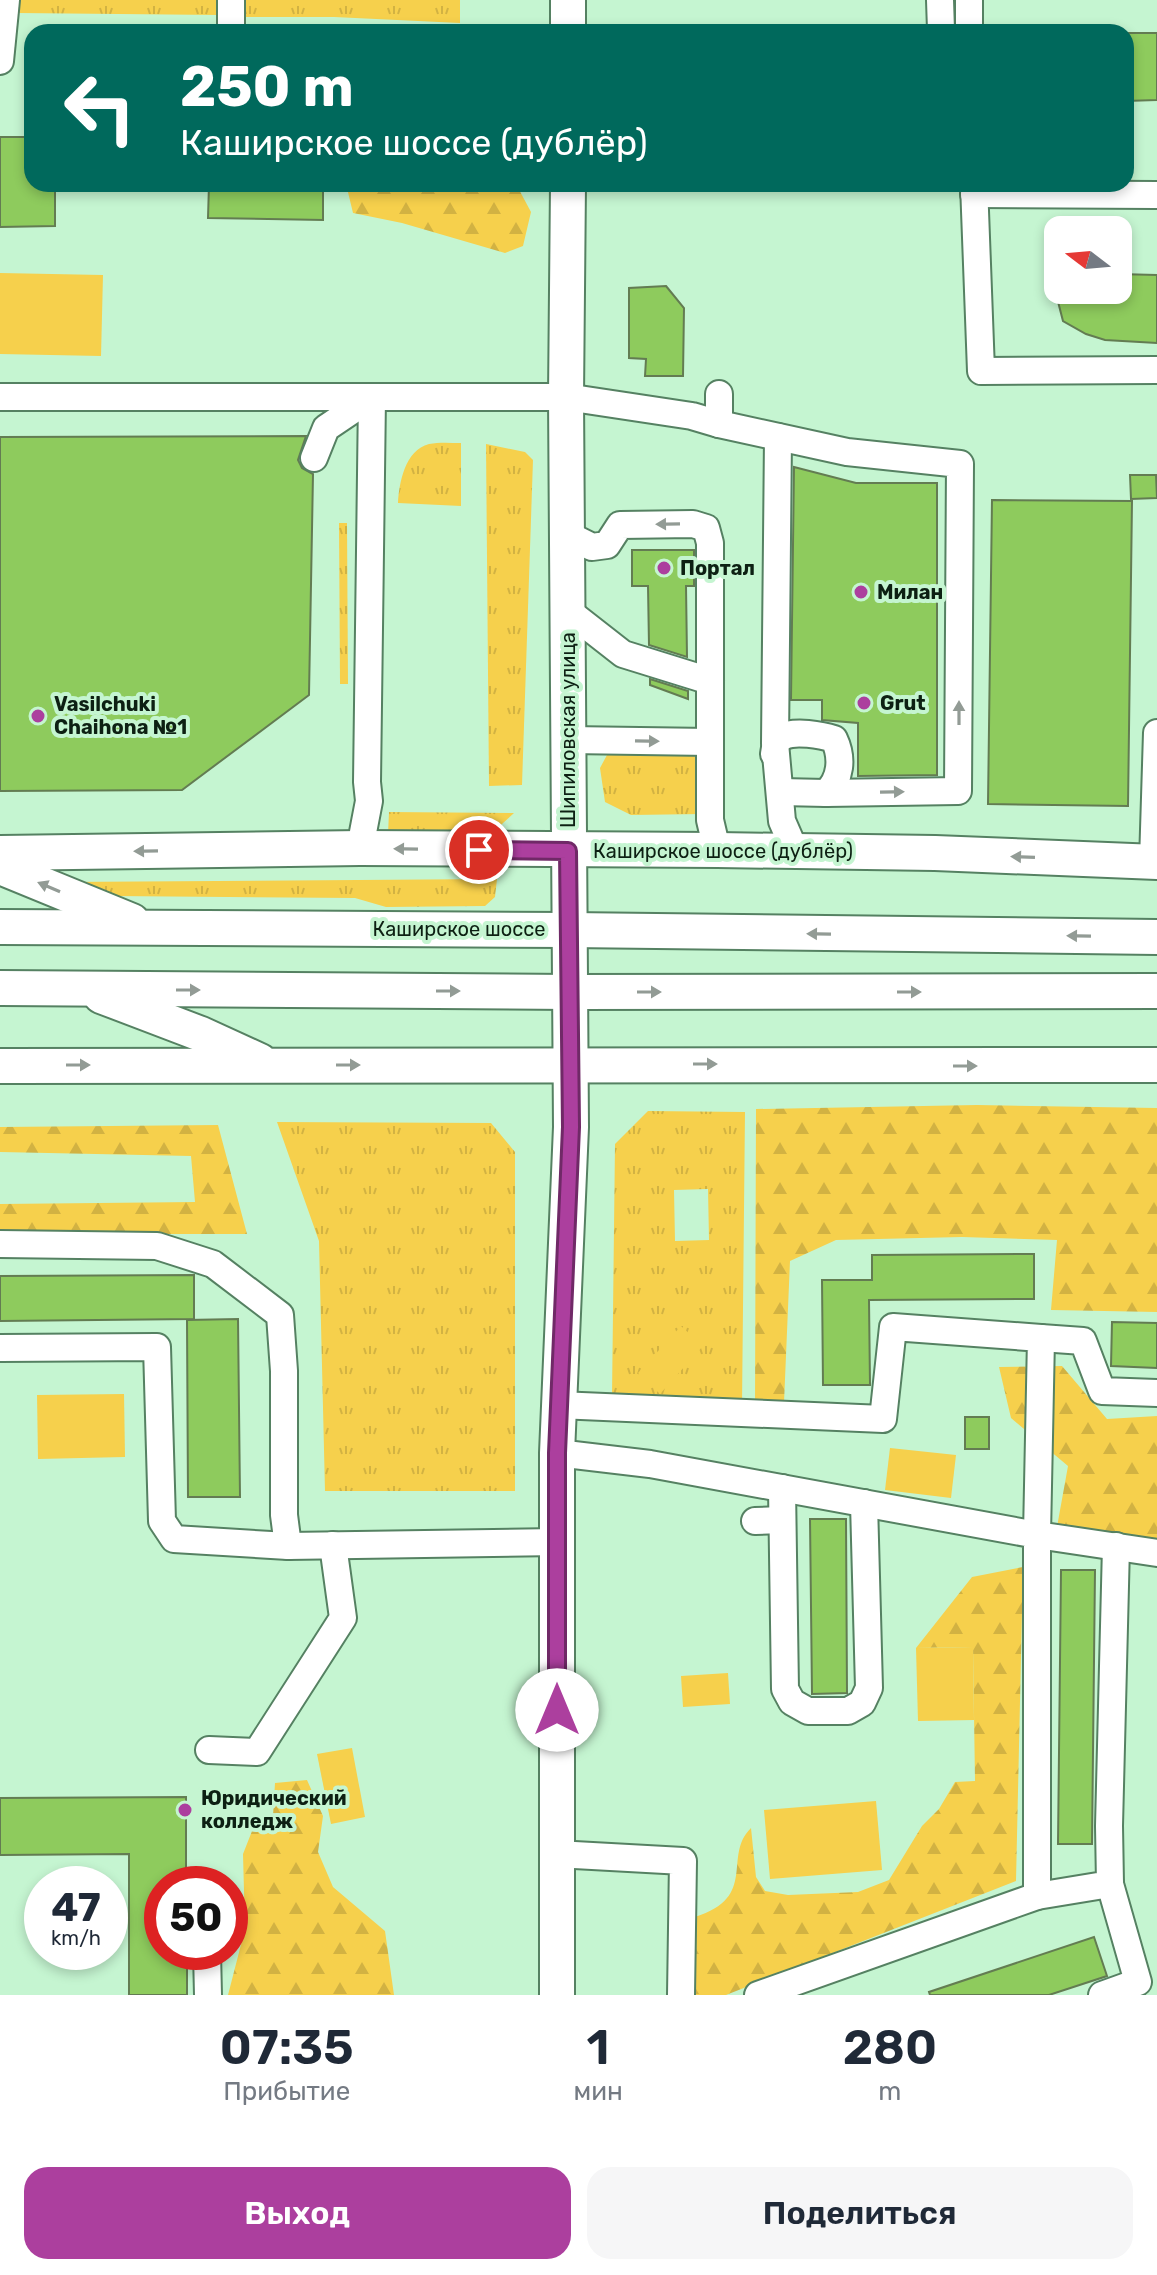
<!DOCTYPE html>
<html lang="ru">
<meta charset="utf-8">
<style>
:root{--surface:#fff;--page:#f6f6f7;--text:#1f2937;--muted:#747a83;--accent:#ac3f9e}
body{margin:0;font-family:Rubik,sans-serif;background:var(--page);color:var(--text);height:100vh;display:flex;flex-direction:column;font-size:30px;white-space:nowrap}
*{box-sizing:border-box;margin:0}
p{font-size:26px;color:var(--muted)}
.icon{flex:none;width:44px;height:44px;fill:none;stroke:currentColor;stroke-width:2;stroke-linecap:round;stroke-linejoin:round}
.map{position:relative;height:1995px;overflow:hidden}
.panel{display:flex;flex-direction:column;background:var(--surface);flex:1}
.panel>*{flex:none}
.banner{position:absolute;left:24px;top:24px;width:1110px;height:168px;border-radius:24px;box-shadow:0 4px 12px #0003;background:#00695c;color:#fff;overflow:hidden}
.needle{width:52px;rotate:286deg}
.controls{position:absolute;left:1044px;top:216px;display:grid;gap:16px}
.controls a{display:grid;place-items:center;width:88px;height:88px;border-radius:16px;background:var(--surface);box-shadow:0 4px 12px #0003;font-size:40px}
.speed{position:absolute;left:24px;top:1866px;display:flex;gap:16px;font-size:40px;font-weight:700;text-align:center}
.speed>*{display:grid;place-content:center;width:104px;height:104px;border-radius:50%;background:var(--surface);box-shadow:0 4px 12px #0003;line-height:1}
.speed small{font-size:20px;font-weight:400}
.speed .limit{border:12px solid #d22;background:#fff;color:#111}
.pin{position:absolute;display:grid;place-items:center;width:68px;height:68px;color:#fff;margin:-34px;border:4px solid #fff;border-radius:50%;box-shadow:0 2px 8px #0007}
.me{position:absolute;width:88px;margin:-44px;rotate:0deg;stroke-linejoin:round;filter:drop-shadow(0 0 6px #0008)}
.turn{display:flex;align-items:center;gap:28px;height:168px;padding:0 24px;font-size:36px}
.turn .icon{width:104px;height:104px;stroke-width:2.5}
.turn b{display:block;font-size:56px;line-height:68px}
.eta{display:flex;justify-content:space-evenly;align-items:center;height:136px;text-align:center}
.eta b{font-size:48px;font-weight:600;line-height:56px}
.button{display:flex;gap:16px;margin-top:auto;padding:16px 24px}
.button a{flex:1;height:92px;border-radius:24px;background:var(--accent);color:#fff;font-size:32px;font-weight:600;line-height:92px;text-align:center}
.button a+a{background:var(--page);color:var(--text)}
.map>svg:first-child{display:block}
.grass{fill:url(#grass-tufts);fill-rule:evenodd}
.forest{fill:url(#forest-firs)}
.park{fill:#f6d04c}
.building{fill:#8ecb5d;stroke:#637c52;stroke-width:2}
.lines{fill:none;stroke-linecap:round;stroke-linejoin:round}
.minor-casing{stroke:#558162;stroke-width:30}
.major-casing{stroke:#558162;stroke-width:38}
.minor{stroke:#fff;stroke-width:26}
.major{stroke:#fff;stroke-width:34}
.oneway{fill:#929b95}
.route-casing{stroke:#702967;stroke-width:20}
.route{stroke:#ac3f9e;stroke-width:14}
.poi-dot{fill:#ac3f9e;stroke:#c5f5d1;stroke-width:3}
.labels{text-anchor:middle;stroke-width:8;stroke-linejoin:round;paint-order:stroke}
.poi-label{font-size:20px;font-weight:bold;fill:#0d2013;stroke:#c5f5d1;text-anchor:start}
.street-label{font-size:20px;fill:#0d2013;stroke:#c5f5d1}
</style>
<div class="map">
<svg width="1157" height="1995" viewBox="0 0 1157 1995">
<defs>
<pattern id="grass-tufts" width="24" height="20" patternUnits="userSpaceOnUse" patternTransform="scale(2)"><rect width="24" height="20" fill="#f6d04c"/><path d="M3 7l-1-3M5 7V3M7 7l1-3M15 17l-1-3M17 17v-4M19 17l1-3" fill="none" stroke="#d2b242"/></pattern>
<pattern id="forest-firs" width="22" height="20" patternUnits="userSpaceOnUse" patternTransform="scale(2)"><rect width="22" height="20" fill="#f6d04c"/><path d="M5 1l3.5 6h-7zM16 11l3.5 6h-7z" fill="#d2b242"/></pattern>
</defs>
<rect width="100%" height="100%" fill="#c5f5d1"/>
<g class="grass">
<path d="M18 0H218L219 15 17 13Z"/>
<path d="M241 0H460V23L334 17H238Z"/>
<path d="M461 443V506L398 503C399 483 405 450 429 444 439 442 451 443 461 443Z"/>
<path d="M486 444 525 452 533 460 522 785 489 786Z"/>
<path d="M339 523H347L348 684H340Z"/>
<path d="M691 754 703 763V814L631 815 605 802 600 768 607 755Z"/>
<path d="M389 812 514 813 492 833 388 834Z"/>
<path d="M497 879 495 897 485 906 386 907 355 898 112 896 61 882Z"/>
<path d="M648 1111 745 1112 742 1406 612 1396 615 1144ZM708 1189 709 1240 675 1241 674 1190Z"/>
<path d="M277 1122 491 1123 515 1152V1491H325L319 1241Z"/>
</g>
<g class="forest">
<path d="M346 184H516L531 212 523 246 505 253 402 223 353 213Z"/>
<path d="M977 1105 1157 1108V1312L1051 1310 1057 1240 962 1237 836 1240 790 1261 784 1403 755 1405 756 1109Z"/>
<path d="M218 1125 247 1234H0V1204L195 1202 191 1156 0 1152V1127Z"/>
<path d="M1062 1366 1107 1419 1157 1416V1539L1055 1538 1068 1466 1011 1418 999 1367Z"/>
<path d="M1023 1567 1016 1881 726 1995H694L695 1917C759 1897 722 1856 751 1828L756 1877 765 1891 788 1895 858 1892 889 1880 922 1826 939 1809 955 1782 975 1781 973 1647 916 1648 972 1577Z"/>
<path d="M307 1780 323 1816 318 1852 333 1887 385 1931 394 1995H228L245 1929 243 1854 254 1826 273 1816 275 1783Z"/>
</g>
<g class="park">
<path d="M0 273 103 275 101 356 0 354Z"/>
<path d="M681 1326 703 1346 660 1394 638 1373Z"/>
<path d="M124 1394 125 1457 38 1459 37 1395Z"/>
<path d="M890 1448 956 1455 951 1498 885 1490Z"/>
<path d="M973 1647 974 1720 918 1721 916 1648Z"/>
<path d="M728 1673 730 1704 683 1707 681 1676Z"/>
<path d="M352 1748 365 1817 331 1824 317 1754Z"/>
<path d="M876 1801 882 1870 770 1879 764 1810Z"/>
</g>
<g class="building">
<path d="M1126 33H1157V100L1126 101Z"/>
<path d="M0 137H32V184H55V226L0 227Z"/>
<path d="M209 184H323V220L208 218Z"/>
<path d="M1118 274 1157 275V343L1105 340 1086 334 1063 321 1055 290H1118Z"/>
<path d="M666 286 684 308 683 376H645L646 359 629 358V288Z"/>
<path d="M306 436 298 460 302 468 313 474 309 695 182 790 0 791V437Z"/>
<path d="M794 467 856 483H937V775L858 776V723L822 720V700H791Z"/>
<path d="M1130 475H1156L1157 498 1131 499Z"/>
<path d="M992 500 1132 501 1128 806 988 804Z"/>
<path d="M632 550H694V586H686L687 657 649 645 648 586H632Z"/>
<path d="M650 679 688 691V699L650 685Z"/>
<path d="M1034 1254V1299L869 1300 870 1385H823L822 1280H872V1255Z"/>
<path d="M194 1275V1319L0 1321V1276Z"/>
<path d="M238 1319 240 1497H188L187 1320Z"/>
<path d="M1112 1322 1157 1323V1368L1111 1366Z"/>
<rect x="965" y="1417" width="24" height="32"/>
<path d="M810 1519H846L847 1693 812 1694Z"/>
<path d="M1061 1570H1095L1092 1844H1058Z"/>
<path d="M186 1797V1884H162V1952H187V1995H129V1854L0 1855V1798Z"/>
<path d="M1094 1937 1107 1976 1049 1995H930L929 1992Z"/>
</g>
<g class="lines">
<g class="minor-casing">
<g id="minor">
<path d="M940 0 941 30"/>
<path d="M969 0V32"/>
<path d="M231 32V0"/>
<path d="M0 61 6 0"/>
<path d="M974 184 981 371 1157 370"/>
<path d="M974 194 1157 195"/>
<path d="M0 397H372L367 782 369 801 360 848"/>
<path d="M719 424 847 452 960 464 958 791 826 793"/>
<path d="M778 437 775 743 782 821 795 851"/>
<path d="M314 458 326 428 372 397H566L692 416 719 424V394"/>
<path d="M568 535 592 547 607 545 620 525 693 524 706 528 710 543V742L569 740"/>
<path d="M568 611 623 654 710 681"/>
<path d="M710 742V820L717 850"/>
<path d="M774 754C775 748 775 741 782 737 794 730 822 735 834 739 843 758 841 779 826 793L781 792"/>
<path d="M1153 862 1157 733"/>
<path d="M0 1244 157 1246 213 1264 280 1315 284 1371V1515L288 1546"/>
<path d="M1041 1338 1083 1341 1102 1391 1157 1393"/>
<path d="M0 1348 157 1347 162 1521 174 1539 288 1546 558 1542"/>
<path d="M558 1405 883 1419 893 1327 1041 1338 1037 1535 1157 1553"/>
<path d="M557 1453 650 1464 1037 1535V1896L758 1995"/>
<path d="M782 1488 785 1689 792 1702 808 1711H848L862 1703 869 1688 864 1503"/>
<path d="M755 1521 782 1520"/>
<path d="M209 1750 257 1752 343 1618 333 1545"/>
<path d="M556 1854 683 1861 681 1995"/>
<path d="M1037 1896 1110 1884 1109 1826 1116 1546"/>
<path d="M207 1952 208 1995"/>
<path d="M1102 1995 1138 1982 1110 1884"/>
</g>
</g>
<g class="major-casing">
<g id="major">
<path d="M568 0V32"/>
<path d="M0 853 360 848 717 850 935 853 1157 862"/>
<path d="M0 867 132 921"/>
<path d="M0 927 570 930 1157 937"/>
<path d="M0 988 571 992 1157 991"/>
<path d="M101 996 201 1034 260 1061"/>
<path d="M0 1066 1157 1065"/>
<path d="M557 1995V1453L571 1127 566 397 568 184"/>
</g>
</g>
<use href="#minor" class="minor"/>
<use href="#major" class="major"/>
</g>
<defs><path id="oneway-solid" d="M-6-.8H1V-3.2L6.5 0L1 3.2V.8H-6Z" transform="scale(2)"/></defs>
<g class="oneway">
<use href="#oneway-solid" transform="translate(668 524) rotate(179)"/>
<use href="#oneway-solid" transform="translate(959 713) rotate(-90)"/>
<use href="#oneway-solid" transform="translate(647 741) rotate(1)"/>
<use href="#oneway-solid" transform="translate(892 792) rotate(-1)"/>
<use href="#oneway-solid" transform="translate(406 849) rotate(-179)"/>
<use href="#oneway-solid" transform="translate(146 851) rotate(179)"/>
<use href="#oneway-solid" transform="translate(1023 857) rotate(-178)"/>
<use href="#oneway-solid" transform="translate(49 887) rotate(-157)"/>
<use href="#oneway-solid" transform="translate(819 934) rotate(-179)"/>
<use href="#oneway-solid" transform="translate(1079 936) rotate(-179)"/>
<use href="#oneway-solid" transform="translate(188 990)"/>
<use href="#oneway-solid" transform="translate(448 991)"/>
<use href="#oneway-solid" transform="translate(649 992)"/>
<use href="#oneway-solid" transform="translate(909 992)"/>
<use href="#oneway-solid" transform="translate(705 1064)"/>
<use href="#oneway-solid" transform="translate(78 1065)"/>
<use href="#oneway-solid" transform="translate(348 1065)"/>
<use href="#oneway-solid" transform="translate(965 1066)"/>
</g>
<g class="lines">
<g class="route-casing">
<path id="route" d="M479 850 568 851 571 1127 557 1453V1710"/>
</g>
<use href="#route" class="route"/>
</g>
<g class="poi-dot">
<circle cx="664" cy="568" r="8"/>
<circle cx="861" cy="592" r="8"/>
<circle cx="864" cy="703" r="8"/>
<circle cx="38" cy="716" r="8"/>
<circle cx="185" cy="1810" r="8"/>
</g>
<g class="labels">
<g class="poi-label">
<text x="680" y="575">Портал</text>
<text x="877" y="599">Милан</text>
<text x="880" y="710">Grut</text>
<text x="54" y="711">Vasilchuki<tspan x="54" dy="23">Chaihona №1</tspan></text>
<text x="201" y="1805">Юридический<tspan x="201" dy="23">колледж</tspan></text>
</g>
<g class="street-label">
<text transform="translate(568 730) rotate(-90)" y="7">Шипиловская улица</text>
<text x="723" y="858">Каширское шоссе (дублёр)</text>
<text x="459" y="936">Каширское шоссе</text>
</g>
</g>
</svg>
<div class="controls">
<a><svg class="needle" viewBox="-14 -14 28 28"><path d="M0-13l5 13h-10z" fill="#e53935"/><path d="M0 13l5-13h-10z" fill="#747a83"/></svg></a>
</div>
<div class="speed"><div>47<small>km/h</small></div><div class="limit">50</div></div>
<div class="pin" style="left:479px;top:850px;background:#d93025"><svg class="icon" aria-label="arrive" viewBox="0 0 24 24"><path d="M6 21V4h12l-3 4 3 4H6"/></svg></div>
<svg class="me" style="left:557px;top:1710px" viewBox="-20 -20 40 40"><circle r="19" fill="#fff"/><path d="M0-13L10 11 0 6-10 11z" fill="#ac3f9e"/></svg>
<div class="banner">
<div class="turn"><svg class="icon" aria-label="left" viewBox="0 0 24 24"><path d="M17 20v-9H6M10 6l-5 5 5 5"/></svg><div><b>250 m</b>Каширское шоссе (дублёр)</div></div>
</div>
</div>
<section class="panel">
<div class="eta">
<div><b>07:35</b><p>Прибытие</p></div>
<div><b>1</b><p>мин</p></div>
<div><b>280</b><p>m</p></div>
</div>
<div class="button"><a>Выход</a><a>Поделиться</a></div>
</section>
